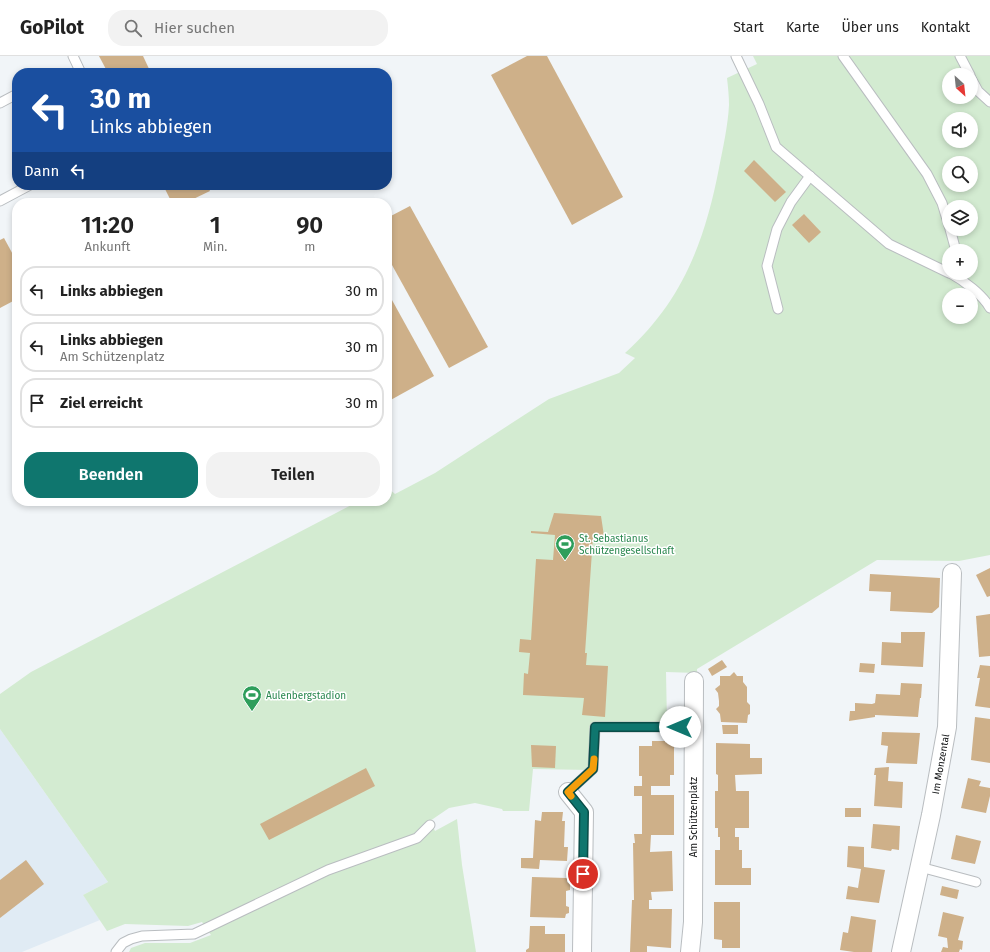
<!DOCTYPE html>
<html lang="de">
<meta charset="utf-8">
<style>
:root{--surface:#fff;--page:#f2f2f2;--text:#222;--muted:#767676;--line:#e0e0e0;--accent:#0f766e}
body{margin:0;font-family:"Fira Sans",sans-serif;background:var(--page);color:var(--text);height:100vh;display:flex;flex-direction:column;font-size:15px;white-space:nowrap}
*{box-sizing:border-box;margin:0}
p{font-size:13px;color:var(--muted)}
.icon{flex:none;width:22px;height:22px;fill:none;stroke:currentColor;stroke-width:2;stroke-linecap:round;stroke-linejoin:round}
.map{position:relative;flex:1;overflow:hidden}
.panel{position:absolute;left:12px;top:142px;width:380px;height:308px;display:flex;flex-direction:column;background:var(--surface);border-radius:16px;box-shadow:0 2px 6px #0003}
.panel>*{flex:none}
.hud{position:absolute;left:12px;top:12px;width:380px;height:122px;border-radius:16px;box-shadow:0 2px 6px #0003;background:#1a4fa0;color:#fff;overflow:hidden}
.needle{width:26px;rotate:153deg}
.fabs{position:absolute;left:942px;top:12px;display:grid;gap:8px}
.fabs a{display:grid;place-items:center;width:36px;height:36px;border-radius:50%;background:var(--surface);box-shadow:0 2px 6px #0003;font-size:20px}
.pin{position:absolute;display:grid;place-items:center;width:34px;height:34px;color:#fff;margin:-17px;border:2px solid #fff;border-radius:50%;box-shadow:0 1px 4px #0007}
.me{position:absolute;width:44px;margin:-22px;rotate:270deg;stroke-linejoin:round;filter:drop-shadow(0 0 3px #0008)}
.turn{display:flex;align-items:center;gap:14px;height:84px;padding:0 12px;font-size:18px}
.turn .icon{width:52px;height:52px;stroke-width:2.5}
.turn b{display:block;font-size:28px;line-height:34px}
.then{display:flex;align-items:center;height:38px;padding:0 12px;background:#0003;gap:8px;font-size:15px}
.eta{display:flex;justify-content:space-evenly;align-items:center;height:68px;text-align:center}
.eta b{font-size:24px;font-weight:600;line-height:28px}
.primary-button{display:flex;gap:8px;margin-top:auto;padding:8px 12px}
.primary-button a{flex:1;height:46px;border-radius:16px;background:var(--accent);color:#fff;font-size:16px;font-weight:600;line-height:46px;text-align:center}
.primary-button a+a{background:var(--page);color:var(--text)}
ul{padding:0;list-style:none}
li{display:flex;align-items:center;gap:12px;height:50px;margin:0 8px 6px;padding:0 4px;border:2px solid var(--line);border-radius:16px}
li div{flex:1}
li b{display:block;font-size:15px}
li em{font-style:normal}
header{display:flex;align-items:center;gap:24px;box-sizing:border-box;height:56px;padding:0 20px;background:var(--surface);border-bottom:1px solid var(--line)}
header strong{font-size:19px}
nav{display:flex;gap:22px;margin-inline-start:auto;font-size:14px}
.search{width:280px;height:36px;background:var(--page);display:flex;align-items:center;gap:10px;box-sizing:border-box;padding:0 14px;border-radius:16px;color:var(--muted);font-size:15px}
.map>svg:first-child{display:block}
.built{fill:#e0ebf4}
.green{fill:#d3ebd1;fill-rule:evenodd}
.building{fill:#ceb089}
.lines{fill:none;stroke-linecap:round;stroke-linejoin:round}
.lane-casing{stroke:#b9bdc0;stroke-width:11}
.street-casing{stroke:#b9bdc0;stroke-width:20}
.lane{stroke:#fff;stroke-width:9}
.street{stroke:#fff;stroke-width:18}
.route-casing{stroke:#0a4d48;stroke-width:10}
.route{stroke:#0f766e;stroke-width:7}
.slow{stroke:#f59e0b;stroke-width:7}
.labels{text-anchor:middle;stroke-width:3;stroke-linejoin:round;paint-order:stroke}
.leisure-label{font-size:10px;fill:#27864d;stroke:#fff;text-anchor:start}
.street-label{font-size:10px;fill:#111314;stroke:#fff}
</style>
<header>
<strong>GoPilot</strong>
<div class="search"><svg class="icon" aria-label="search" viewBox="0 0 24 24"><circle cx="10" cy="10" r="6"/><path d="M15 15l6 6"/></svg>Hier suchen</div>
<nav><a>Start</a><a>Karte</a><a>Über uns</a><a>Kontakt</a></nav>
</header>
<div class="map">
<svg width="990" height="896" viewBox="0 0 990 896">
<rect width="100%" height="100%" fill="#f1f5f8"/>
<path class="built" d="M0 673 108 826 83 839 100 864 22 896H0Z"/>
<path class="green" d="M753 0H990V499L959 505 877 504 697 613V617L666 616 667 667 591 668 589 714 533 713 529 755H503L502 753 475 747 449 752 430 765 435 775 457 763 462 809 476 896H129L131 892 145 887H190L211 879 202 866 188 870 125 868 107 875 83 839 108 826 0 673V638L31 616 359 445H387V431L395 438 435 417 549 343 619 317 635 302 625 297C682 246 705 185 719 112 723 92 728 69 729 49 729 40 728 31 727 22L757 8ZM949 19H971V41H949ZM949 63H971V85H949ZM949 107H971V129H949ZM949 151H971V173H949ZM949 195H971V217H949ZM949 239H971V261H949Z"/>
<g class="building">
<path d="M99 0H143L151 17H108Z"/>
<path d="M527 0H547L623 141 572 169 491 19Z"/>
<path d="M754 104 786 136 775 146 744 115Z"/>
<path d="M163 129H207L210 135 185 147H172Z"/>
<path d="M410 150 488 291 449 312 387 200V162Z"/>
<path d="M804 158 821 176 809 187 792 169Z"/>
<path d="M4 182 17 206V243L0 252V184Z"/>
<path d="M387 235 434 320 387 346Z"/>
<path d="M554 457 601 460 604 480H611V482L593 481 585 597H587L586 609 608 610 605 661 582 659 584 642 523 639 524 617 528 618 530 597 519 596 520 583 531 584 536 503 553 504 555 479 531 477V475L548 476Z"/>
<path d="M990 512V540L987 541 976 519Z"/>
<path d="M870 518 940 522 939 551 932 557 890 555 891 536 869 535Z"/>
<path d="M990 558V600L979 601 976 560Z"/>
<path d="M901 576H925L923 611 881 609 882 586 901 587Z"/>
<path d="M722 604 727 611 712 620 708 613Z"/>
<path d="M860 607 875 608 874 617 859 616Z"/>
<path d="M980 609 990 610V652L975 650 980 622H977Z"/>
<path d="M734 616 737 620H743V626L747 631V646L750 649V658L748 659 747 667 721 666 720 658 716 653 719 650V645L718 637 715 633 720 629V620H730Z"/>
<path d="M901 627 922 628 921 642H920L918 661 875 659V661L849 665 850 655H855V647L872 648 875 647 876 638 900 639Z"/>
<path d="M975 661 990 663V707L971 704Z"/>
<path d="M722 669H738V678H723Z"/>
<path d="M882 676 920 677 917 708 886 707 888 690 881 689Z"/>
<path d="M652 685H674V719H670V730H651V739H674V779H651L650 796 672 795 673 835 651 836 652 844H649V853H672L671 892 647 890V896H630L632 844H634L633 787H635L634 778H642V740H634V730H642V720H639V690H652Z"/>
<path d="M716 687 750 688V702H762V718L735 719 736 735H749V772H735V781H739V794H742V812H751V829H715V794H720V781H718V772H715V735H718V719L716 718Z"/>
<path d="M531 689 556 690 555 712 532 711Z"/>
<path d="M889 711 888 725 903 726 902 752 874 750 876 719H874L875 712Z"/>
<path d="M366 712 375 730 269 784 260 768Z"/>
<path d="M968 722 981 725 979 730 990 732V740L986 757 961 752Z"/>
<rect x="845" y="752" width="16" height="9"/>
<path d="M542 756H563L562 765H565L564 791H568L567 805 540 804 539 813 521 812V802H533L535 764 541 765Z"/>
<path d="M873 768 900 770 899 794 892 793 891 795 871 792Z"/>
<path d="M956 779 981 785 975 808 951 803Z"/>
<path d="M848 790 864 791V811L885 814 879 847 846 843 848 830 858 832 861 813 847 811Z"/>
<path d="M26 804 44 828 0 862V824Z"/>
<path d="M532 821 567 822V826L570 828V834L566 835V850L569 851V857L566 858 565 862 530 861Z"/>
<path d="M942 830 959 834 957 843 940 839Z"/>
<path d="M714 846H740V892H722V884L714 883Z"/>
<path d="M943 856 964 861 958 884 963 885 962 894 960 893 959 896H941L943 891 948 892 947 882 938 880Z"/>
<path d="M851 860 876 864 872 896H854L840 894 843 876 848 877Z"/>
<path d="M530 870H545V878H565V896H526V894L529 892Z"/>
</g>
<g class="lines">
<g class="lane-casing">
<g id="lane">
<path d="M73 0 81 17"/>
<path d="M736 0 759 48 776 91 889 188 949 217"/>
<path d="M843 0 927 118 942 147 949 170"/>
<path d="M960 0 970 19"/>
<path d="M971 22 978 35 990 46"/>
<path d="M0 47 17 38"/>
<path d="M0 145 30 129"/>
<path d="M950 173 956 195"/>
<path d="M950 217C963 224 983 239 990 252"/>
<path d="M778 253 767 210 777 173 791 146 810 120"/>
<path d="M568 736 593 713 595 671H694"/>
<path d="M920 811 976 826"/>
<path d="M116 896 123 887 131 883 142 880 194 878 328 814 417 782 430 769"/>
</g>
</g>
<g class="street-casing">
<g id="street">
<path d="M568 736 584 756 582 896"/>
<path d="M690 896 693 866 694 625"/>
<path d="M901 896 931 759 947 671 952 517"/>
</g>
</g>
<use href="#lane" class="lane"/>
<use href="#street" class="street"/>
</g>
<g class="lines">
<g class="route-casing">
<path id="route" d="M583 818 584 756 568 736 593 713 595 671H680"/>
</g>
<use href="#route" class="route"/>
<path class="slow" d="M571 740 568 736 593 713 594 703"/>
</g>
<defs>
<g id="stadium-pin" transform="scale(1)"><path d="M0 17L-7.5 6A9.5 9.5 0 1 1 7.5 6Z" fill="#2e9e5b" stroke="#fff"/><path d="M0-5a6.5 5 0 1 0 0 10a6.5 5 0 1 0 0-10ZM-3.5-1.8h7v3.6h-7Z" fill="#fff"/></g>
</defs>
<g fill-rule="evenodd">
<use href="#stadium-pin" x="565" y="488"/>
<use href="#stadium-pin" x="252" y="639"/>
</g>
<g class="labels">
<g class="leisure-label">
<text x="579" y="486">St. Sebastianus<tspan x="579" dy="12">Schützengesellschaft</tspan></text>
<text x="266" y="643">Aulenbergstadion</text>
</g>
<g class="street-label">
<text transform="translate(940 708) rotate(-80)" y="4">Im Monzental</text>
<text transform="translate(693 761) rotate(-90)" y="4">Am Schützenplatz</text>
</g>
</g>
</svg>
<div class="fabs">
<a><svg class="needle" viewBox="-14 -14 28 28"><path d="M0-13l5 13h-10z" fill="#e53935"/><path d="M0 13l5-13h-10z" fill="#767676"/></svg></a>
<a><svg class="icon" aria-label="sound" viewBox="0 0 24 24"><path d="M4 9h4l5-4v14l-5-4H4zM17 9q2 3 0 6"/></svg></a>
<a><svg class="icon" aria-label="search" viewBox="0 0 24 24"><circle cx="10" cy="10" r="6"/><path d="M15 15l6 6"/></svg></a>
<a><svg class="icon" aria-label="layers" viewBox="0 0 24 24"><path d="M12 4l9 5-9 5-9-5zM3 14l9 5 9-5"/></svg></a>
<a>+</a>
<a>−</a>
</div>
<div class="pin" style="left:583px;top:818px;background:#d93025"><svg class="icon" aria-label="arrive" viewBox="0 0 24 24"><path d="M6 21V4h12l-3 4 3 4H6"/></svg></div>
<svg class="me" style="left:680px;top:671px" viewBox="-20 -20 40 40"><circle r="19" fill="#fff"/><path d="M0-13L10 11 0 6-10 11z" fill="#0f766e"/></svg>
<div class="hud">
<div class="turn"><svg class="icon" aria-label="left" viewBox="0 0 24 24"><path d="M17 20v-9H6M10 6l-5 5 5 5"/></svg><div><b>30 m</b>Links abbiegen</div></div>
<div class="then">Dann<svg class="icon" aria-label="left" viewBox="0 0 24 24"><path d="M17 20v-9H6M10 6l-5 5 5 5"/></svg></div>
</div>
<section class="panel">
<div class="eta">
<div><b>11:20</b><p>Ankunft</p></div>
<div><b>1</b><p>Min.</p></div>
<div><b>90</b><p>m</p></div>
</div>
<ul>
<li><svg class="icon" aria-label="left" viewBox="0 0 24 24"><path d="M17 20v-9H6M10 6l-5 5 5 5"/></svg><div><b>Links abbiegen</b></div><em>30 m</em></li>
<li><svg class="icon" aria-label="left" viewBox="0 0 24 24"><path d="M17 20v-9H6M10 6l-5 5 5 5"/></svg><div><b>Links abbiegen</b><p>Am Schützenplatz</p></div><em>30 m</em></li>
<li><svg class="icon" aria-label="arrive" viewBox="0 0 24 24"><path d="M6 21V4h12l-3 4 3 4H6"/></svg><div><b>Ziel erreicht</b></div><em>30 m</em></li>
</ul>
<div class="primary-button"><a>Beenden</a><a>Teilen</a></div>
</section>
</div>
